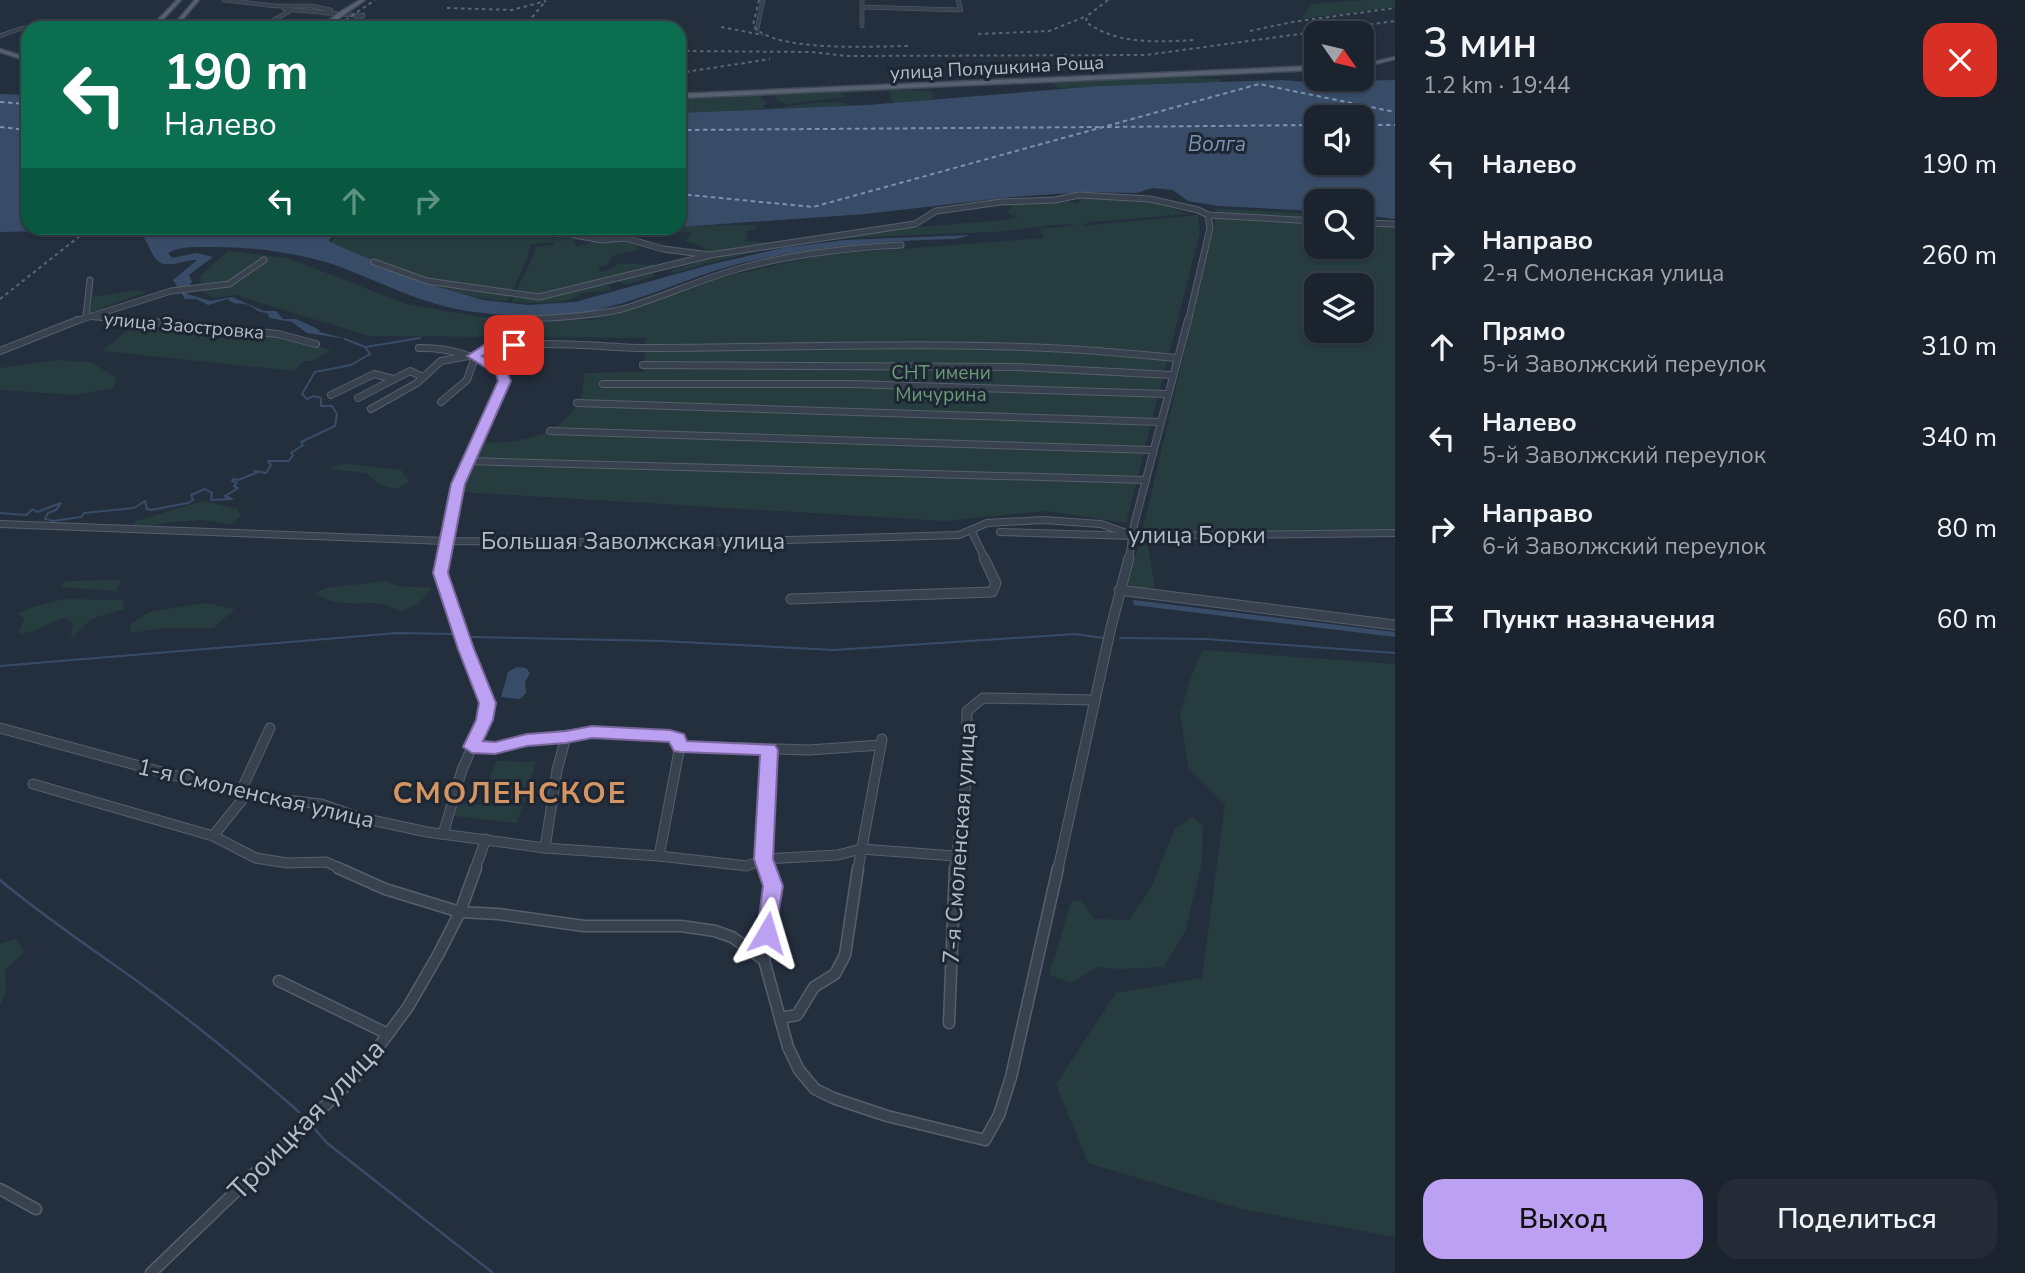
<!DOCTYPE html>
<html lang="ru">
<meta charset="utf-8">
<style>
:root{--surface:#1b232e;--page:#242b36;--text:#f1f3f6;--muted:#a0a4aa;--line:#39404a;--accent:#bca0f2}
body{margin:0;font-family:"Nunito Sans",sans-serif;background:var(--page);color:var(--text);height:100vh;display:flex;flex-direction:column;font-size:26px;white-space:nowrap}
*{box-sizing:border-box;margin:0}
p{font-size:23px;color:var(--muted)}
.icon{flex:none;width:38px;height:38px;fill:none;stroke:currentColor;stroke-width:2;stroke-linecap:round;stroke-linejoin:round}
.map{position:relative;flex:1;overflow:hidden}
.details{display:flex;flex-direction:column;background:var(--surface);width:630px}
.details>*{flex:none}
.hud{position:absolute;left:21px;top:21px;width:665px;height:214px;border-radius:21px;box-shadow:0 2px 5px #0004,0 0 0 2px var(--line);background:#0b6e4f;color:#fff;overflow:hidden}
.needle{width:46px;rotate:124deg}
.fabs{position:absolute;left:1304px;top:21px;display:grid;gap:14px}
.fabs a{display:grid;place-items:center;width:70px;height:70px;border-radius:14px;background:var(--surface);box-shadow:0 2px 5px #0004,0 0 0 2px var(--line);font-size:35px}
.pin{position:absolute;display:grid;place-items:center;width:60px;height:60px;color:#fff;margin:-30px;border-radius:14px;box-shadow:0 4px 10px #0006}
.me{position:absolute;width:77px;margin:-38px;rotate:7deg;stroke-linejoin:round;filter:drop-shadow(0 0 5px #0008)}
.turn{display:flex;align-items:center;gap:24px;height:147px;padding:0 28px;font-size:32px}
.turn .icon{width:91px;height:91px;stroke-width:2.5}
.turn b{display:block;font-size:49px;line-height:60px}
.lanes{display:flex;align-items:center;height:66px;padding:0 28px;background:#0003;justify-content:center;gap:35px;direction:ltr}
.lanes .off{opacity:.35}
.round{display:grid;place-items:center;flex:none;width:74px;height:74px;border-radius:21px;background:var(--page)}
.overview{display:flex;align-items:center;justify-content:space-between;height:119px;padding:0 28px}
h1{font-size:42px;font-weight:600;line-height:52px}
.cta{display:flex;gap:14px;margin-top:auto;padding:14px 28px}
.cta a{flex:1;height:80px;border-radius:21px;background:var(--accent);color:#111;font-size:28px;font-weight:600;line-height:80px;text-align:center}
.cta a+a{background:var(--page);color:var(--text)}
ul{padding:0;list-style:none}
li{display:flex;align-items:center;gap:21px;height:91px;padding:0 28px}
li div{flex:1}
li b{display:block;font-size:26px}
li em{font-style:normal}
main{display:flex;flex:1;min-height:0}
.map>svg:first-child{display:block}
.green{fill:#263c3f;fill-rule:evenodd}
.water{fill:#394c67;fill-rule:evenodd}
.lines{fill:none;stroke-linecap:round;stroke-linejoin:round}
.stream-far1{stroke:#394c67;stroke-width:2}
.stream{stroke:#394c67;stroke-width:2.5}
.ferry{stroke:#7c92b1;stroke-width:2;stroke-dasharray:4.5 3.5;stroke-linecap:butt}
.minor-far4-casing{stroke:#565f6c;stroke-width:4.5}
.minor-far3-casing{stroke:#565f6c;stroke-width:7}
.minor-far2-casing{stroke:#565f6c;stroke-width:8}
.minor-far1-casing{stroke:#565f6c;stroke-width:11}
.minor-casing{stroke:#565f6c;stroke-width:13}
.major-casing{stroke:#414a57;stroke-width:3}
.minor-far4{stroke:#38414e;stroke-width:3.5}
.minor-far3{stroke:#38414e;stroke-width:5}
.minor-far2{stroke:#38414e;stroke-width:6}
.minor-far1{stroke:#38414e;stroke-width:9}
.minor{stroke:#38414e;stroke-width:10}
.major{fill:#56606e;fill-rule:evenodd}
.rail{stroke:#5a6575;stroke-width:2;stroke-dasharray:3.5 3.5;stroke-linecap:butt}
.major-bridge-casing{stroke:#414a57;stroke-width:6;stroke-linecap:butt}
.major-bridge{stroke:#56606e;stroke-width:5}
.route{fill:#bca0f2;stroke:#7a689d;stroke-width:2}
.labels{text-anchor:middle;stroke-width:6;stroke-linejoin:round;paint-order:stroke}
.far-street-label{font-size:19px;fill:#b4bcc9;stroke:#1d2633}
.far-park-label{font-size:19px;fill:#6b9a76;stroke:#1d2633}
.far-water-label{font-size:21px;font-style:italic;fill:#7c92b1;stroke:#1d2633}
.street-label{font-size:23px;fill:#b4bcc9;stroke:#1d2633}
.near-street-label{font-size:28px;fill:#b4bcc9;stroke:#1d2633}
.district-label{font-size:30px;font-weight:bold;letter-spacing:2px;fill:#d59563;stroke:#1d2633}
</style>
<main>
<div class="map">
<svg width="1395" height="1273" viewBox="0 0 1395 1273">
<rect width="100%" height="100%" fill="#242f3e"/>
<g class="green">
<path d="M1366 0H1395V7L1301 19 1311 4Z"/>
<path d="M1179 77 1222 79 1219 82 1058 88 1050 82Z"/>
<path d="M893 89 930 91 936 95 932 99 894 103 888 91 843 93 844 97 786 104 778 101 775 95Z"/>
<path d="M772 94 760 97 767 104 763 106 767 109 820 102 846 103 847 106 679 113V98Z"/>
<path d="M1088 196 1148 201 1188 214 1089 222 1081 226 1198 215 1200 232 1126 523 1047 511 945 521 461 492 480 443C517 443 555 439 577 405 583 397 583 383 585 373L644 372 646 338 369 336 235 295 214 298 202 292 200 276 228 251 288 258 406 304 481 317 593 320 718 278 823 255 1044 238 1040 229 1078 225C1049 222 1022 231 993 232 930 235 867 235 805 243 760 249 717 261 674 273L670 271 712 257 700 245 686 241 692 232 615 234 616 232 687 226 756 225 757 229 745 231 748 239 744 241 775 243 866 231 1005 220 1019 216 1011 215 1006 211 1013 207 1002 205 1052 201 1063 203 1066 199 1075 204 1081 201 1075 198Z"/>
<path d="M1214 208 1315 214 1316 247H1362V225L1395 226V529L1142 533 1216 218H1220ZM1316 285H1362V331H1316Z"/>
<path d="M558 231 568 232 577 247 592 242H634L639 250 614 255 607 265 598 268 600 272C608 272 610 268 617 265 629 261 642 267 654 264L659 267 651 271 655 276 628 284 616 282 608 285 611 290C601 293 592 290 583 293 577 295 574 299 568 300 549 304 530 303 511 302L537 247 554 245 555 242 531 244 526 262 508 301C460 299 371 269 330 242L337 236 358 234 551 232 554 241Z"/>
<path d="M136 290 146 292 89 313 93 297Z"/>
<path d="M138 322 274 336 331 350 313 361H304L294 371 102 351Z"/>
<path d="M57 360 91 362 116 378 114 388 75 395 0 390V368Z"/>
<path d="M341 463 401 470 409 482 397 489 381 485 366 473 330 469Z"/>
<path d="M203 501 238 509 240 516 230 525C192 514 170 526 132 526L136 521Z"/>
<path d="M1147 542 1155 587 1137 589 1128 583 1139 545Z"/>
<path d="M121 580 116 591 60 587 66 581Z"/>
<path d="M385 581 398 586 432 588 418 604 401 611C392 608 383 603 374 603 352 603 334 606 315 593L326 588Z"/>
<path d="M63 599 123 600 124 609 91 619 71 638 73 623 65 617 34 631 19 634 24 618 17 614 26 609Z"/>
<path d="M205 603 235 609 213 628H163L131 633 130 625 149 612Z"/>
<path d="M1203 650 1395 664V1237L1241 1209 1088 1163 1056 1084 1116 993 1202 978 1225 804 1188 767 1180 713 1192 674Z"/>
<path d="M496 761 536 762 517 823 454 816 458 803 481 805Z"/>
<path d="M1192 817 1203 826 1202 862 1185 932 1164 967 1117 969 1097 967 1072 983 1049 975 1071 902 1081 900 1094 919 1129 920 1150 890 1174 830Z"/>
<path d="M15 939 25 951 5 970 6 992 0 1005V944Z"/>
</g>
<g class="water">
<path d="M1282 80 1339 85 1353 81 1395 80V219L1362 215V201H1316V211L1218 206 1188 201 1173 190 1152 188 1137 193 1085 192 1012 197 865 214 679 227V113L867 105 1099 86ZM1316 117H1362V163H1316Z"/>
<path d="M0 94 28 95V228H57L51 231 0 232Z"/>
<path d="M133 228H666L599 234 538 229 480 232H365L336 235 329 239 330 242 428 284 483 300 528 305 575 302 709 265 782 248 845 240 970 235 956 239C884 240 813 247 742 263 693 275 649 298 601 309 560 319 516 317 475 312 424 306 382 282 335 265 299 253 247 246 210 247 196 247 180 246 168 253L172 258 197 253 213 257 189 275 192 282 185 291 187 294 211 301 232 297 264 311H276L283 319H296L318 329 320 332 346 339 307 333 292 322 270 318 267 313C258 312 257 310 250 306 242 301 235 307 228 299L208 305 196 299H185L173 280 197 260C186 259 175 266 164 264 149 261 150 235 133 228Z"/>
<path d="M1133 600 1395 632V637L1134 605Z"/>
<path d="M517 667 526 668 530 673 525 682 526 693 520 699 501 697 508 672Z"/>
</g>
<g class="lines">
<g class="stream-far1">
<path d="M366 347 420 338"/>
<path d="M0 513 26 515 33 509 37 512 61 503 56 510 48 513 45 519 53 521 81 517 84 513 134 508 145 501 147 509 151 510 188 503 193 500 191 495 205 489 212 493 211 500 232 499 225 496 238 488 234 486 237 483 232 481 233 479 238 480 256 473 255 471 266 473 271 465 268 461H289L293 455 291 453 303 445 301 442 335 426 337 414 332 406H321V398L314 396 307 399 302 394 315 372 351 365 370 354 365 347 345 339"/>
<path d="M472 637 661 641 834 650 1075 634 1103 638"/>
<path d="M1120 638 1206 639 1395 653"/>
<path d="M0 666 397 633 456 634"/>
</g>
<g class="stream">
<path d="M0 880C44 917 91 948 137 981 193 1022 247 1066 299 1112"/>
<path d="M314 1128 327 1143 493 1273"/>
</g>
<g class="ferry">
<path d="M0 102 28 104"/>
<path d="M1362 125H1395"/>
<path d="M0 127 28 130"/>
<path d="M1107 127 1316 125"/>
<path d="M679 130 1101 127"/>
<path d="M679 194 813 207 1259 84 1395 112"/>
</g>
<g class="minor-far4-casing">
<g id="minor-far4">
<path d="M224 0 275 6H312L331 10 327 14"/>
<path d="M862 0V26"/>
<path d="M862 7 961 10 958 0"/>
<path d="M284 9 363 16"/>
<path d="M268 28 265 25 290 11"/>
<path d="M348 28 363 15"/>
<path d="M757 29 763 0"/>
<path d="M0 36 22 28 87 27"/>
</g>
</g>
<g class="minor-far3-casing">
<g id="minor-far3">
<path d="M1208 215 1316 221"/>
<path d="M1362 223 1395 224"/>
<path d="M574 235 602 240 625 238 663 249 710 255 915 224 936 211 1001 202 1055 200 1079 195 1150 199 1198 210 1208 215 1210 228 1188 322"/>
<path d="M374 262 427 281 539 297 707 256"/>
<path d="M90 280 86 316 150 322"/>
<path d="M73 322 171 291 229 284 264 260"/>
<path d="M531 322 532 319C563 317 592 316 622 309 661 298 698 280 738 269 791 254 846 248 901 245"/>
</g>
</g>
<g class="minor-far2-casing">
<g id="minor-far2">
<path d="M131 320 278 334 316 344"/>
<path d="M519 345 526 340 532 320"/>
<path d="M419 348C450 347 476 356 502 372L504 381 458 484 444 559"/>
<path d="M0 351 78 320"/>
<path d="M473 356C503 335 606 348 646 348 786 348 927 341 1067 349 1104 351 1141 355 1178 358"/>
<path d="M643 365 1018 367 1172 375"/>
<path d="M603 384H851L1167 394"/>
<path d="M331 395 374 374 394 379"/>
<path d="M358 398 410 371 423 377"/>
<path d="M441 402 467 380 475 357"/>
<path d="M577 403 1160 422"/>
<path d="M371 409 417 383 441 361 468 356"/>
<path d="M550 431 1153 450"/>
<path d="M467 461 1146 480"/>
<path d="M0 524 445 541 689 543 959 535 987 523 1043 520 1101 524 1135 536"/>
<path d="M972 532 985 559"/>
<path d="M1000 532 1135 536 1395 533"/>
<path d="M1129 559 1134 525 1188 320"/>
</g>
</g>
<g class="minor-far1-casing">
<g id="minor-far1">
<path d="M1119 590 1395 625"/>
<path d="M791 599 992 592 996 583 984 558"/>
<path d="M0 728 246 795 321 804 362 818 427 832 545 848 659 856 747 866 764 859 838 855 861 849 955 856"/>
<path d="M472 747 495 748 527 740 592 732 670 736 678 738 680 746 809 750 881 745"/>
<path d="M33 784 213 836 256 858 287 863 326 862 342 869"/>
<path d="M240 793 270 728"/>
<path d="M443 834 462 770 484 720 487 703 467 654 441 573 444 558"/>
<path d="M213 836 246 795"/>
<path d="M545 848 557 770 566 737"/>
<path d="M659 856 680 746"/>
<path d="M475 869 486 839"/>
<path d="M767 869 764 859 769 750"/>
<path d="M858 869 882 739"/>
<path d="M955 869 966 782 967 711 983 698 1095 700"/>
<path d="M1058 869 1111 627 1129 558"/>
</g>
</g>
<g class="minor-casing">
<g id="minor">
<path d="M338 868 385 889 460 912 498 914 584 926H681L715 931 732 937 764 960 788 1047 799 1070 815 1089 833 1098 887 1116 985 1140 999 1115 1011 1077 1058 868"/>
<path d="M764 960 773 886 767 868"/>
<path d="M279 981 388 1034"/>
<path d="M780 1018 797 1015 814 987 835 974 845 955 858 868"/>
<path d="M949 1023 955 868"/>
<path d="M0 1189 36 1209"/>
<path d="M151 1273 360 1072 408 1007 438 955 460 912 476 868"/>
</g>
</g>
<g class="major-casing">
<g id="major">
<path d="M177 0H181L155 28H150Z"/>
<path d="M195 0H199L175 28H171Z"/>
<path d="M360 0H365L346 13H342V11Z"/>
<path d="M335 16 339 17 324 28H319Z"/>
<path d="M0 49 28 58V61L0 52Z"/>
<path d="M1395 57V59L1362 67V65Z"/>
<path d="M1316 66V70L679 98V94Z"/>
</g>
</g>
<use href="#minor-far4" class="minor-far4"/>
<use href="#minor-far3" class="minor-far3"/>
<use href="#minor-far2" class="minor-far2"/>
<use href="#minor-far1" class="minor-far1"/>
<use href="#minor" class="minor"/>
<use href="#major" class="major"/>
<g class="rail">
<path d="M759 0 753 25C771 53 876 46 908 46"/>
<path d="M1108 0 1087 16 1086 22C1117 45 1158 42 1195 40"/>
<path d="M447 8 512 10 546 1"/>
<path d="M721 27 763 35"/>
<path d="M334 28 375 0"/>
<path d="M523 28 544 3"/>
<path d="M1250 31 1292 22 1395 8"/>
<path d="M978 34 1049 31 1087 16"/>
<path d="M679 51 812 52 847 56 1146 55 1395 21"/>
<path d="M679 73 770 59"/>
<path d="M0 299 90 228"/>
</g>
<g class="major-bridge-casing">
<path id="major-bridge" d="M337 17 344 12"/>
</g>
<use href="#major-bridge" class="major-bridge"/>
</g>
<path class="route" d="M514 341 518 342V347L491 351 482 356 506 370 511 381 465 484 448 573 474 649 496 703 493 720 483 741 495 742 527 734 566 731 592 726 670 730 684 734 687 741 775 745 778 750 773 859 783 886 774 939 767 941 760 939 757 933 763 886 754 859 760 755 680 752 674 751 669 742 592 738 566 743 527 746 495 754 472 753 463 747 476 720 479 703 458 649 433 573 451 484 498 381 496 374 467 356 484 345Z"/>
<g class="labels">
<g class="far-street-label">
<text transform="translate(997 67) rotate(-3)" y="7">улица Полушкина Роща</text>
<text transform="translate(184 325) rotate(5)" y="7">улица Заостровка</text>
</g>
<g class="far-park-label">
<text x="941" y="379">СНТ имени<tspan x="941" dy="22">Мичурина</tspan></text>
</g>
<g class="far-water-label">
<text x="1217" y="151">Волга</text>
</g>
<g class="street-label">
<text x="1197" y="543">улица Борки</text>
<text x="633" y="549">Большая Заволжская улица</text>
<text transform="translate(256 793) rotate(13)" y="8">1-я Смоленская улица</text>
<text transform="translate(959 843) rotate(-86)" y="8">7-я Смоленская улица</text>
</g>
<g class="near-street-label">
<text transform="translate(306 1119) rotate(-46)" y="10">Троицкая улица</text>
</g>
<g class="district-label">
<text x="510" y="803">СМОЛЕНСКОЕ</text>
</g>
</g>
</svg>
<div class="fabs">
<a><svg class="needle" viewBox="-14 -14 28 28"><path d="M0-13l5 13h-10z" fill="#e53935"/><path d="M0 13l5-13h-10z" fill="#a0a4aa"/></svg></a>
<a><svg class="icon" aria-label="sound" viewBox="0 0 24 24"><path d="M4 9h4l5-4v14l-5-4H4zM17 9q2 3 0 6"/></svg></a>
<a><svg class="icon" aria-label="search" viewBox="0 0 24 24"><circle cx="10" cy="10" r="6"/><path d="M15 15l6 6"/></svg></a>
<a><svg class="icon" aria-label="layers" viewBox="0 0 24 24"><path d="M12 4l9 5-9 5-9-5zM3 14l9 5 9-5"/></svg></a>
</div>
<div class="pin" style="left:514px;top:345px;background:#d93025"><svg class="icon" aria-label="arrive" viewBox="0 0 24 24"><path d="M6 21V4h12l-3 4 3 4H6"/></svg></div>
<svg class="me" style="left:767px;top:933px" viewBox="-20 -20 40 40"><path d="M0-17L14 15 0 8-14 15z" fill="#bca0f2" stroke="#fff" stroke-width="4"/></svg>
<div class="hud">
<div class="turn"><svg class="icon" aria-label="left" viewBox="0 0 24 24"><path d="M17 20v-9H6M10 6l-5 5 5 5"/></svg><div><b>190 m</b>Налево</div></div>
<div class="lanes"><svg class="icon" aria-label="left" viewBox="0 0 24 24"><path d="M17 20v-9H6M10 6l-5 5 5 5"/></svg><svg class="icon off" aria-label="ahead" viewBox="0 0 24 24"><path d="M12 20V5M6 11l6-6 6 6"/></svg><svg class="icon off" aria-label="right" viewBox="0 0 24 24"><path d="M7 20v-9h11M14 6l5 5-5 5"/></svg></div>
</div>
</div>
<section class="details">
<div class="overview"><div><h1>3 мин</h1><p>1.2 km · 19:44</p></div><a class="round" style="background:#d93025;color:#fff"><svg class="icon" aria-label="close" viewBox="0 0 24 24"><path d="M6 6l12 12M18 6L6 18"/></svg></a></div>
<ul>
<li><svg class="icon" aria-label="left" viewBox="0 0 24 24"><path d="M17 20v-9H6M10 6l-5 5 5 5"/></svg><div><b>Налево</b></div><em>190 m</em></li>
<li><svg class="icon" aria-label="right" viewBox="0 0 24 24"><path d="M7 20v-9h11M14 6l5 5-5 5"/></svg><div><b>Направо</b><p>2-я Смоленская улица</p></div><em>260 m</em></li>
<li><svg class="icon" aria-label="ahead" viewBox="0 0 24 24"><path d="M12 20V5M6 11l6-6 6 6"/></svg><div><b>Прямо</b><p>5-й Заволжский переулок</p></div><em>310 m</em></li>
<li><svg class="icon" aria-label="left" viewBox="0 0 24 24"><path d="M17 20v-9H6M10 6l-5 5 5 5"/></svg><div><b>Налево</b><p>5-й Заволжский переулок</p></div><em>340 m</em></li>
<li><svg class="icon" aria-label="right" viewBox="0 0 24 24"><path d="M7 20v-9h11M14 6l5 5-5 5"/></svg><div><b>Направо</b><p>6-й Заволжский переулок</p></div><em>80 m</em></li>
<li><svg class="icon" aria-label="arrive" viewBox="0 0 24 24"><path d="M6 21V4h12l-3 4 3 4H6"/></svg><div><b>Пункт назначения</b></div><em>60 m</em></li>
</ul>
<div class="cta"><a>Выход</a><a>Поделиться</a></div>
</section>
</main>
